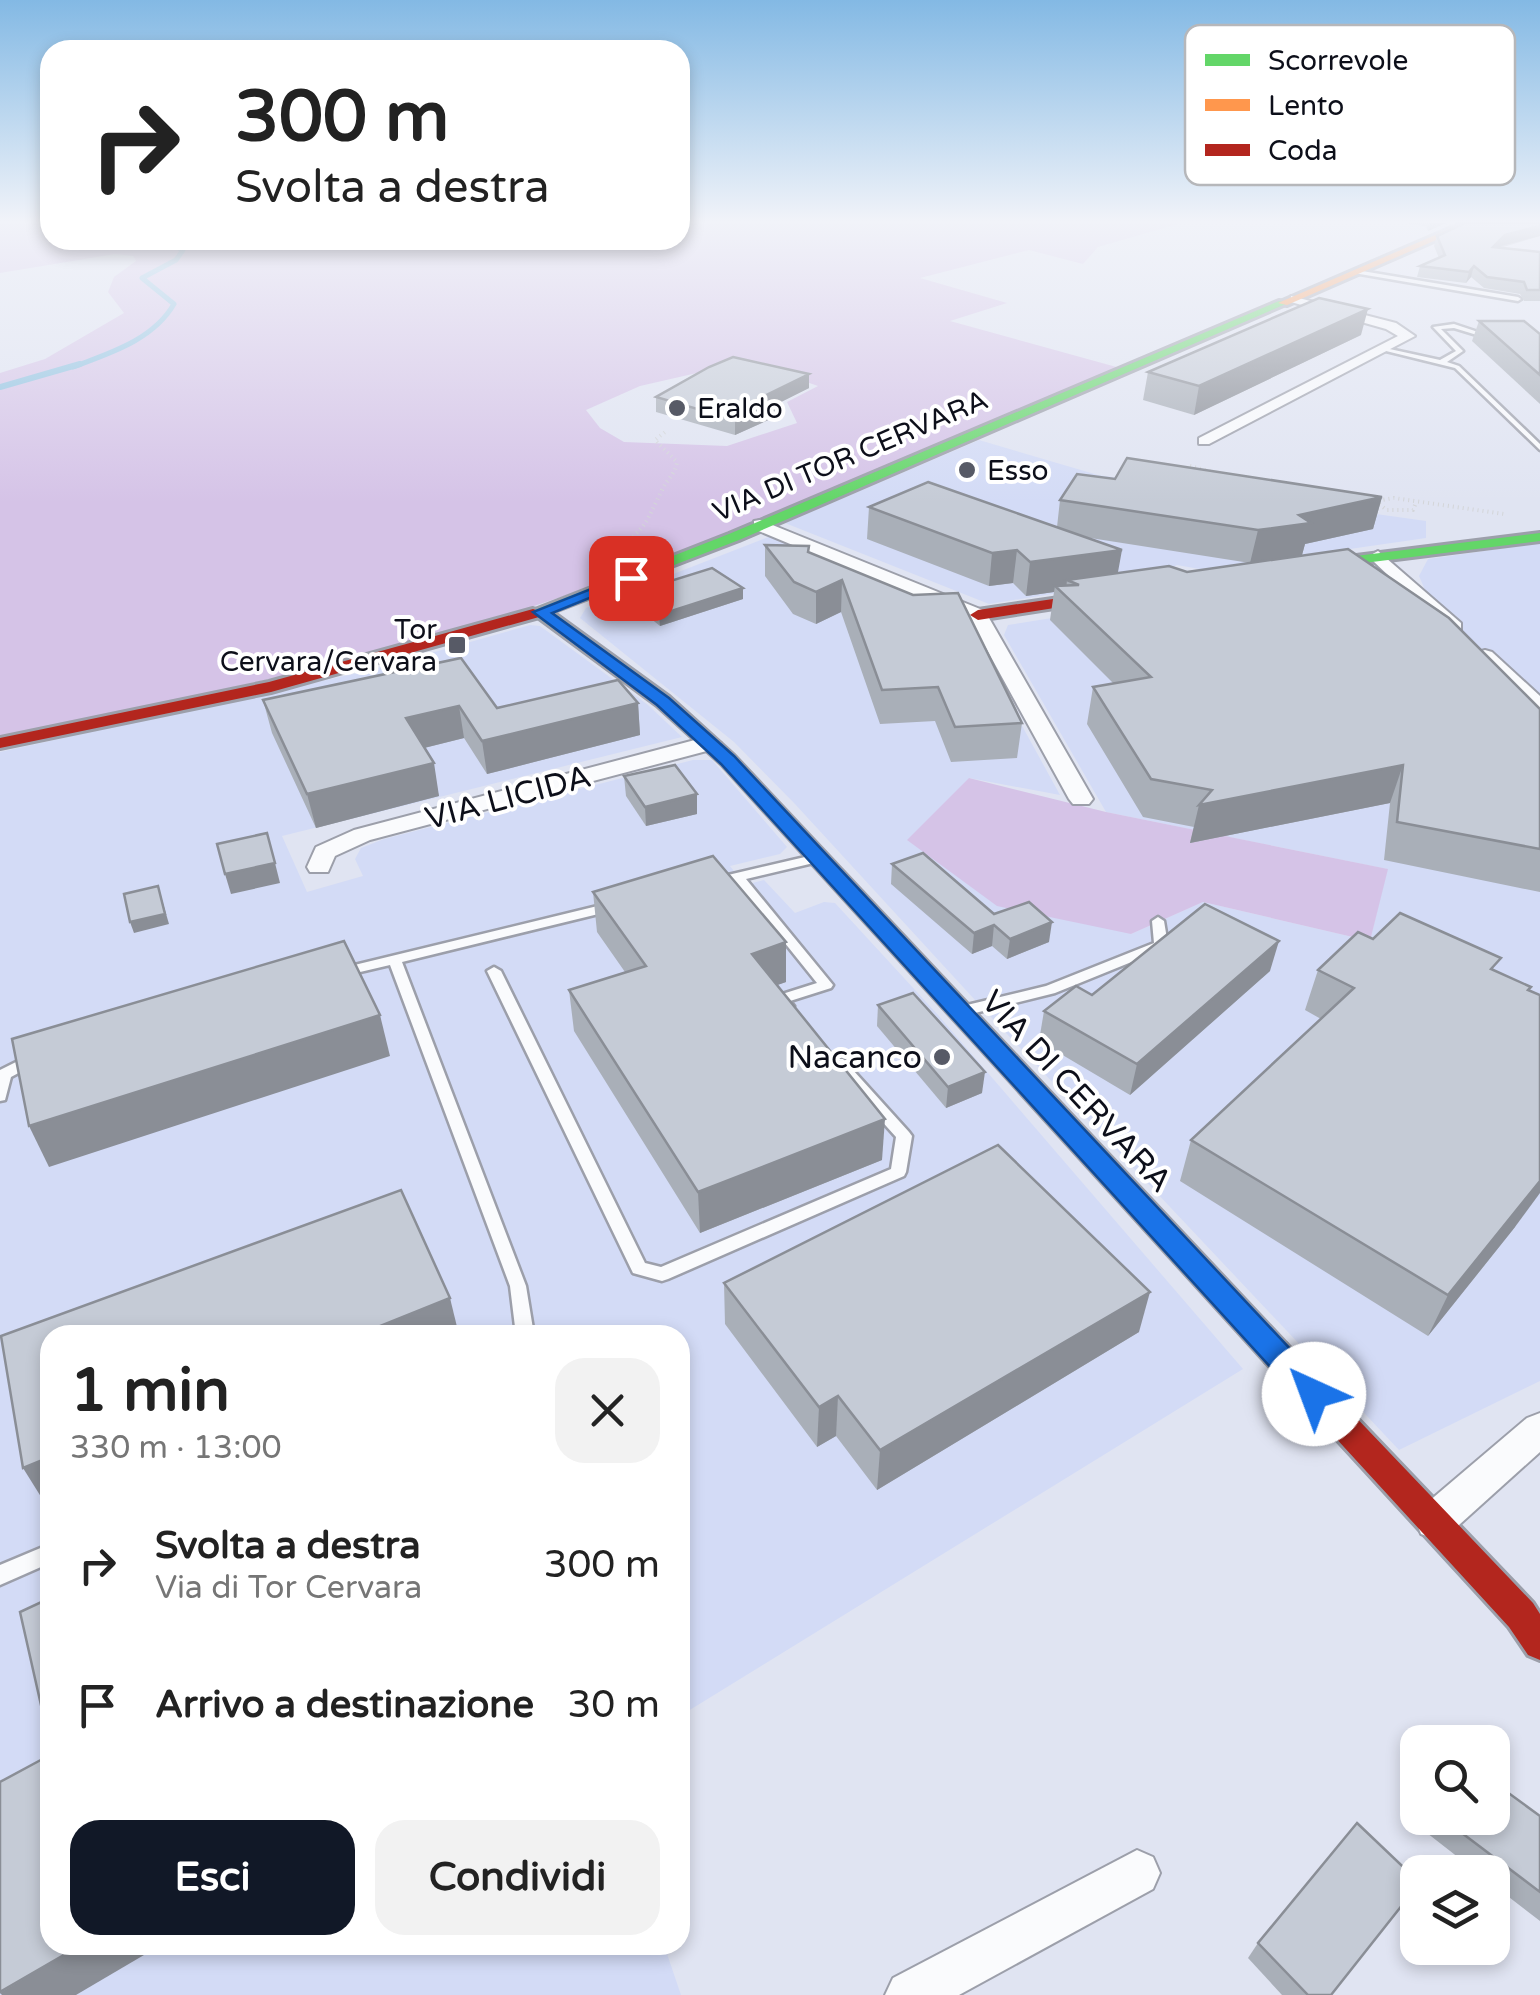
<!DOCTYPE html>
<html lang="it">
<meta charset="utf-8">
<style>
:root{--surface:#fff;--page:#f2f2f2;--text:#222;--muted:#767676;--accent:#111827}
body{margin:0;font-family:"Varela Round",sans-serif;background:var(--page);color:var(--text);height:100vh;display:flex;flex-direction:column;font-size:38px;white-space:nowrap}
*{box-sizing:border-box;margin:0}
p{font-size:32px;color:var(--muted)}
.icon{flex:none;width:55px;height:55px;fill:none;stroke:currentColor;stroke-width:2;stroke-linecap:round;stroke-linejoin:round}
.map{position:relative;flex:1;overflow:hidden}
.side{position:absolute;left:40px;top:1325px;width:650px;height:630px;display:flex;flex-direction:column;background:var(--surface);border-radius:30px;box-shadow:0 5px 15px #0003}
.side>*{flex:none}
.guide{position:absolute;left:40px;top:40px;width:650px;height:210px;border-radius:30px;box-shadow:0 5px 15px #0003;background:#fff;color:var(--text);overflow:hidden}
.fabs{position:absolute;left:1400px;top:1725px;display:grid;gap:20px}
.fabs a{display:grid;place-items:center;width:110px;height:110px;border-radius:20px;background:var(--surface);box-shadow:0 5px 15px #0003;font-size:50px}
.pin{position:absolute;display:grid;place-items:center;width:85px;height:85px;color:#fff;margin:-42px;border-radius:20px;box-shadow:0 5px 15px #0006}
.me{position:absolute;width:110px;margin:-55px;rotate:317deg;stroke-linejoin:round;filter:drop-shadow(0 0 8px #0008)}
.turn{display:flex;align-items:center;gap:35px;height:210px;padding:0 30px;font-size:45px}
.turn .icon{width:130px;height:130px;stroke-width:2.5}
.turn b{display:block;font-size:70px;line-height:85px}
.round{display:grid;place-items:center;flex:none;width:105px;height:105px;border-radius:30px;background:var(--page)}
.overview{display:flex;align-items:center;justify-content:space-between;height:170px;padding:0 30px}
h1{font-size:60px;font-weight:700;line-height:75px}
.cta{display:flex;gap:20px;margin-top:auto;padding:20px 30px}
.cta a{flex:1;height:115px;border-radius:30px;background:var(--accent);color:#fff;font-size:40px;font-weight:700;line-height:115px;text-align:center}
.cta a+a{background:var(--page);color:var(--text)}
ul{padding:0;list-style:none}
li{display:flex;align-items:center;gap:30px;height:140px;padding:0 30px}
li div{flex:1}
li b{display:block;font-size:38px}
li em{font-style:normal}
.map>svg:first-child{display:block}
.built{fill:#d3dbf6}
.green{fill:#d5c3e7;fill-rule:evenodd}
.lines{fill:none;stroke-linecap:round;stroke-linejoin:round}
.stream-far1{stroke:#8bc0df;stroke-width:5}
.stream{stroke:#8bc0df;stroke-width:6}
.lane-casing{stroke:#9c9faa;stroke-width:5}
.street-casing{stroke:#9c9faa;stroke-width:4}
.fast-casing{stroke:#9c9faa;stroke-width:6}
.slow-casing{stroke:#9c9faa;stroke-width:6}
.jam-casing{stroke:#9c9faa;stroke-width:6}
.path-far1{stroke:#d3d5d8;stroke-width:4;stroke-dasharray:1 4;stroke-linecap:butt}
.path{stroke:#d3d5d8;stroke-width:5;stroke-dasharray:1 5;stroke-linecap:butt}
.lane{fill:#fafbfd;fill-rule:evenodd}
.street{fill:#fafbfd;fill-rule:evenodd}
.fast{fill:#63d668;fill-rule:evenodd}
.slow{fill:#ff974d;fill-rule:evenodd}
.jam{fill:#b3261e;fill-rule:evenodd}
.wall{fill:#a9afb8;fill-rule:evenodd}
.shaded-wall{fill:#8a8e96}
.building{fill:#c5cbd6;stroke:#8a8e96;stroke-width:2.5}
.route{fill:#1a73e8;stroke:#114b97;stroke-width:2.5}
.poi-dot{fill:#575a66;stroke:#fff;stroke-width:4}
.labels{text-anchor:middle;stroke-width:8;stroke-linejoin:round;paint-order:stroke}
.far-poi-label{font-size:28px;fill:#0d0f1a;stroke:#fff;text-anchor:start}
.far-street-label{font-size:28px;fill:#0d0f1a;stroke:#fff}
.street-label{font-size:32px;fill:#0d0f1a;stroke:#fff}
.poi-label{font-size:32px;fill:#0d0f1a;stroke:#fff;text-anchor:end}
.key{fill:#fff;stroke:#b6b7ba;stroke-width:2.5}
.key-label{font-size:28px;fill:#0d0f1a}
</style>
<div class="map">
<svg width="1540" height="1995" viewBox="0 0 1540 1995">
<rect width="100%" height="100%" fill="#e0e4f2"/>
<g class="built">
<path d="M979 440 1098 475 1426 521V538L1205 570 1177 565 1152 578 989 604 785 523Z"/>
<path d="M771 536 964 620 1060 795 969 778 1131 934 1203 902 1370 941 1387 869 1106 812 1004 635 1008 625 1346 571 1448 643 1419 576 1428 559 1540 543V1381L1399 1450 975 1000 795 804 734 742 580 618 586 608Z"/>
<path d="M530 625 540 626 648 705 682 737 282 836 307 892 363 876 355 859 361 848 384 839 693 760H712L787 847 780 854 730 866 745 885 764 880 795 913 824 902 835 903 938 1015 1243 1369 680 1716V1335H50V1945H664L681 1995H0V752L367 671Z"/>
</g>
<g class="green">
<path d="M0 223H50V240H680V223H1181L1098 247 1083 264 1029 250 920 278 1007 303 950 321 1120 368C928 449 735 541 537 605 362 663 180 700 0 736V373L45 359 124 313 108 292 114 277 136 261 133 256 115 254 0 273ZM710 370 775 371 818 386 787 402 797 423 727 446 624 442 600 428 586 410 640 386Z"/>
<path d="M969 778 1106 812 1388 869 1370 941 1203 902 1131 934 997 906 907 840Z"/>
</g>
<g class="lines">
<path class="stream-far1" d="M73 367C110 353 153 340 174 304L142 278 176 260 183 250 162 240"/>
<path class="stream" d="M0 387 80 364"/>
<g class="lane-casing">
<g id="lane">
<path d="M1356 270 1518 297 1521 299 1518 301 1354 273Z"/>
<path d="M1454 324 1493 337 1490 339 1454 328 1441 329 1463 351 1447 362 1459 366 1540 444V450L1455 368 1382 350 1385 348 1440 360 1456 351 1433 327Z"/>
<path d="M818 854 824 858 822 861 746 879 833 985 831 988 790 1001 794 1006 787 1011C781 1009 778 1004 774 999L776 996 817 983 735 881H728L726 878 728 875Z"/>
<path d="M614 902 619 903 620 906 619 909 402 962 526 1286 534 1335H516L510 1286 390 965 343 976 336 972 338 969Z"/>
<path d="M1158 917 1164 921 1168 945 1166 948 1055 993 967 1015 960 1010 967 1005 1046 986 1154 943 1152 921Z"/>
<path d="M494 967 501 971 645 1263 661 1267 891 1169 896 1137 833 1067 831 1063 833 1059H843L909 1132 912 1136 906 1172 904 1176 668 1279 662 1281 633 1273 487 971Z"/>
<path d="M34 1053 39 1054 41 1058 39 1062 11 1077 5 1100 0 1101V1070Z"/>
<path d="M50 1544V1563L0 1585V1565Z"/>
</g>
</g>
<g class="street-casing">
<g id="street">
<path d="M1291 296 1396 323 1415 336 1209 444H1199V438L1398 336 1386 329 1291 302Z"/>
<path d="M760 520 985 611 1093 799 1089 804H1073L1069 799 970 619 754 529V521Z"/>
<path d="M1378 551 1461 623V631H1447L1372 560 1369 556Z"/>
<path d="M1485 650 1492 652 1540 696V713L1533 711 1478 660V652Z"/>
<path d="M710 736 721 743 718 748 370 840 335 856 328 872H310L307 867 316 847 354 830Z"/>
<path d="M1540 1413V1452L1449 1534 1435 1539 1421 1534 1416 1521 1421 1508 1527 1418Z"/>
<path d="M1137 1850 1153 1857 1160 1873 1153 1889 959 1995H885L893 1978Z"/>
</g>
</g>
<g class="fast-casing">
<g id="fast">
<path d="M1279 301 1288 303 739 540 552 612 669 697 734 756 1286 1344 1290 1353 1286 1362 1276 1365 1266 1362 722 764 657 705 538 617 525 614 729 534Z"/>
<path d="M1540 533V541L1308 570 1301 566 1308 562Z"/>
</g>
</g>
<g class="slow-casing">
<path id="slow" d="M1463 223H1475L1287 305 1278 303Z"/>
</g>
<g class="jam-casing">
<g id="jam">
<path d="M1107 591 1115 596 1112 599 978 620 970 615 978 610Z"/>
<path d="M533 609 539 611V617L271 692 0 748V738L269 682Z"/>
<path d="M1276 1341 1286 1344 1533 1603 1540 1614V1660L1528 1655 1509 1627 1266 1362 1262 1353 1266 1344Z"/>
</g>
</g>
<g class="path-far1">
<path d="M1190 466 1216 473"/>
<path d="M1415 505 1413 510H1387L1375 501 1394 498 1504 514"/>
<path d="M618 550C649 523 644 526 662 490 667 479 675 475 677 462L655 440 665 432"/>
</g>
<path class="path" d="M610 560 621 547"/>
<use href="#lane" class="lane"/>
<use href="#street" class="street"/>
<use href="#fast" class="fast"/>
<use href="#slow" class="slow"/>
<use href="#jam" class="jam"/>
</g>
<g class="wall">
<path d="M1403 223H1446L1428 231 1426 226Z"/>
<path d="M1540 223V236L1500 248 1540 252V301H1524L1520 294 1484 288 1471 277 1466 283 1417 277 1420 266 1439 258 1434 246 1437 236Z"/>
<path d="M1479 321 1540 334V404L1472 341Z"/>
<path d="M1361 335 1194 415 1143 400 1148 372Z"/>
<path d="M809 374V388L775 405V417L735 435 656 412V397Z"/>
<path d="M1115 479 1382 497 1373 529 1305 544 1302 555 1540 709V892L1384 860 1390 803 1190 843 1194 827 1143 817 1087 724 1093 687 1114 684 1050 620 1054 592 1026 596 1013 583 989 586 867 539 869 507 1057 527 1060 500ZM1084 537 1250 563 1187 572 1118 573Z"/>
<path d="M765 545 809 553 1022 723 1017 758 951 762 935 721 880 724 841 612 816 624 793 614 765 576Z"/>
<path d="M743 588V599L660 626 633 604 632 593Z"/>
<path d="M263 700 497 708 638 703 640 735 487 774 464 738 424 748 439 796 316 828 272 733Z"/>
<path d="M624 776 697 814 646 826 626 796Z"/>
<path d="M892 864 994 914 1049 942 1007 959 992 946 972 954 891 884Z"/>
<path d="M593 892 786 982 777 985 882 1160 700 1233 574 1031 569 990 625 972 597 932Z"/>
<path d="M1373 939 1495 971 1529 990 1515 1227 1428 1336 1180 1181 1191 1140 1321 1019 1305 1010 1318 970Z"/>
<path d="M1270 971 1130 1095 1039 1041 1044 1011 1092 995Z"/>
<path d="M878 1005 982 1093 946 1108 877 1026Z"/>
<path d="M724 1283 1139 1332 877 1490 836 1436 817 1447 725 1324Z"/>
<path d="M1540 1816V1921L1492 1884V1872H1477L1418 1826 1422 1818Z"/>
<path d="M1258 1943 1331 1995H1282L1248 1958Z"/>
</g>
<g class="shaded-wall">
<path d="M1430 223H1446L1428 231Z"/>
<path d="M1540 226V236L1501 246 1490 258 1493 247 1505 235Z"/>
<path d="M1474 266 1471 277 1466 283 1469 272Z"/>
<path d="M1368 309 1361 335 1194 415 1199 386Z"/>
<path d="M809 374V388L775 405V417L735 435V420L760 398Z"/>
<path d="M1382 497 1373 529 1305 544 1302 555 1250 563 1258 530 1299 515Z"/>
<path d="M1017 550 1013 583 989 586 992 553Z"/>
<path d="M1122 550 1116 583 1079 585 1067 580 1066 590 1055 586 1054 592 1026 596 1030 562Z"/>
<path d="M842 580 841 612 816 624V592Z"/>
<path d="M743 588V599L660 626 659 615Z"/>
<path d="M638 703 640 735 487 774 482 741Z"/>
<path d="M459 706 464 738 412 751 406 718Z"/>
<path d="M434 763 439 796 316 828 307 794Z"/>
<path d="M1403 765 1390 803 1190 843 1199 805Z"/>
<path d="M697 794V814L646 826 645 807Z"/>
<path d="M275 863 280 883 231 894 225 874Z"/>
<path d="M158 886 169 924 134 933 130 922Z"/>
<path d="M1052 922 1049 942 1007 959 1010 939Z"/>
<path d="M994 925 992 946 972 954 974 933Z"/>
<path d="M1279 941 1270 971 1130 1095 1137 1064Z"/>
<path d="M786 942V982L752 994V954Z"/>
<path d="M380 1015 390 1056 49 1167 29 1126Z"/>
<path d="M985 1072 982 1093 946 1108 948 1087Z"/>
<path d="M885 1119 882 1160 700 1233 698 1192Z"/>
<path d="M1540 1181V1193L1515 1227 1428 1336 1448 1295Z"/>
<path d="M1150 1292 1139 1332 877 1490 880 1450Z"/>
<path d="M450 1298 459 1335H358Z"/>
<path d="M838 1396 836 1436 817 1447 819 1407Z"/>
<path d="M50 1457V1507L48 1508 23 1468Z"/>
<path d="M81 1945H161L76 1995H2L0 1993Z"/>
</g>
<g class="building">
<path d="M1465 223H1540V226L1505 235 1493 247 1540 252V290H1527L1524 282 1487 277 1474 266 1469 272 1420 266 1445 255 1437 236Z"/>
<path d="M1319 298 1368 309 1199 386 1148 372Z"/>
<path d="M1479 321H1524L1540 334V375Z"/>
<path d="M733 357 809 374 760 398 775 402 735 420 656 397 709 367Z"/>
<path d="M1127 458 1382 497 1299 515 1311 523 1258 530 1060 500 1077 474 1115 479Z"/>
<path d="M928 482 1122 550 1030 562 1017 550 992 553 869 507Z"/>
<path d="M765 545 809 546 808 552 913 595 958 593 1022 723 955 727 938 687 882 690 842 580 816 592 794 582Z"/>
<path d="M1348 549 1449 618 1540 709V849L1397 822 1403 765 1199 805 1212 790 1151 779 1093 687 1151 677 1055 586 1079 585 1067 580 1169 566 1187 572Z"/>
<path d="M712 568 743 588 659 615 632 593Z"/>
<path d="M461 658 497 708 618 680 638 703 482 741 459 706 406 718 434 763 307 794 263 700Z"/>
<path d="M675 765 697 794 645 807 624 776Z"/>
<path d="M267 833 275 863 225 874 217 844Z"/>
<path d="M923 853 994 914 1029 902 1052 922 1010 939 994 925 974 933 892 864Z"/>
<path d="M713 856 786 942 752 954 885 1119 698 1192 569 990 646 966 593 892Z"/>
<path d="M158 886 165 914 130 922 124 894Z"/>
<path d="M1205 904 1279 941 1137 1064 1044 1011 1076 986 1092 995Z"/>
<path d="M1400 913 1501 958 1491 969 1531 987 1528 990 1540 995V1181L1448 1295 1191 1140 1354 988 1318 970 1358 932 1373 939Z"/>
<path d="M344 941 380 1015 29 1126 12 1039Z"/>
<path d="M913 993 985 1072 948 1087 878 1005Z"/>
<path d="M998 1145 1150 1292 880 1450 838 1396 819 1407 724 1283Z"/>
<path d="M401 1190 450 1298 358 1335H50V1457L23 1468 1 1336Z"/>
<path d="M50 1598V1745L20 1612Z"/>
<path d="M50 1755V1945H81L0 1992V1782Z"/>
<path d="M1492 1781 1540 1816V1892L1442 1818H1492Z"/>
<path d="M1357 1823 1418 1881V1885L1331 1995H1308L1258 1943Z"/>
</g>
<linearGradient id="sky" x2="0" y2="1"><stop stop-color="#83b9e4"/><stop offset="0.44" stop-color="#f1f3f9"/><stop offset="1" stop-color="#f1f3f9" stop-opacity="0"/></linearGradient>
<rect width="1540" height="503" fill="url(#sky)"/>
<path class="route" d="M626 575 639 578 552 613 669 698 734 756 1324 1385 1329 1394 1324 1403 1314 1407 1303 1403 721 764 657 705 533 612Z"/>
<g class="poi-dot">
<circle cx="677" cy="408" r="10"/>
<circle cx="967" cy="470" r="10"/>
<rect x="447" y="635" width="20" height="20" rx="5"/>
<circle cx="942" cy="1057" r="10"/>
</g>
<g class="labels">
<g class="far-poi-label">
<text x="697" y="418">Eraldo</text>
<text x="987" y="480">Esso</text>
<text x="437" y="639" text-anchor="end">Tor<tspan x="437" dy="32">Cervara/Cervara</tspan></text>
</g>
<g class="far-street-label">
<text transform="translate(850 455) rotate(-23)" y="10">VIA DI TOR CERVARA</text>
</g>
<g class="street-label">
<text transform="translate(508 797) rotate(-15)" y="11">VIA LICIDA</text>
<text transform="translate(1077 1091) rotate(47)" y="11">VIA DI CERVARA</text>
</g>
<g class="poi-label">
<text x="922" y="1068">Nacanco</text>
</g>
</g>
<rect x="1185" y="25" width="330" height="160" rx="15" class="key"/>
<rect x="1205" y="54" width="45" height="12" fill="#63d668"/>
<rect x="1205" y="99" width="45" height="12" fill="#ff974d"/>
<rect x="1205" y="144" width="45" height="12" fill="#b3261e"/>
<g class="key-label">
<text x="1268" y="70">Scorrevole</text>
<text x="1268" y="115">Lento</text>
<text x="1268" y="160">Coda</text>
</g>
</svg>
<div class="fabs">
<a><svg class="icon" aria-label="search" viewBox="0 0 24 24"><circle cx="10" cy="10" r="6"/><path d="M15 15l6 6"/></svg></a>
<a><svg class="icon" aria-label="layers" viewBox="0 0 24 24"><path d="M12 4l9 5-9 5-9-5zM3 14l9 5 9-5"/></svg></a>
</div>
<div class="pin" style="left:631px;top:578px;background:#d93025"><svg class="icon" aria-label="arrive" viewBox="0 0 24 24"><path d="M6 21V4h12l-3 4 3 4H6"/></svg></div>
<svg class="me" style="left:1314px;top:1394px" viewBox="-20 -20 40 40"><circle r="19" fill="#fff"/><path d="M0-13L10 11 0 6-10 11z" fill="#1a73e8"/></svg>
<div class="guide">
<div class="turn"><svg class="icon" aria-label="right" viewBox="0 0 24 24"><path d="M7 20v-9h11M14 6l5 5-5 5"/></svg><div><b>300 m</b>Svolta a destra</div></div>
</div>
<section class="side">
<div class="overview"><div><h1>1 min</h1><p>330 m · 13:00</p></div><a class="round"><svg class="icon" aria-label="close" viewBox="0 0 24 24"><path d="M6 6l12 12M18 6L6 18"/></svg></a></div>
<ul>
<li><svg class="icon" aria-label="right" viewBox="0 0 24 24"><path d="M7 20v-9h11M14 6l5 5-5 5"/></svg><div><b>Svolta a destra</b><p>Via di Tor Cervara</p></div><em>300 m</em></li>
<li><svg class="icon" aria-label="arrive" viewBox="0 0 24 24"><path d="M6 21V4h12l-3 4 3 4H6"/></svg><div><b>Arrivo a destinazione</b></div><em>30 m</em></li>
</ul>
<div class="cta"><a>Esci</a><a>Condividi</a></div>
</section>
</div>
